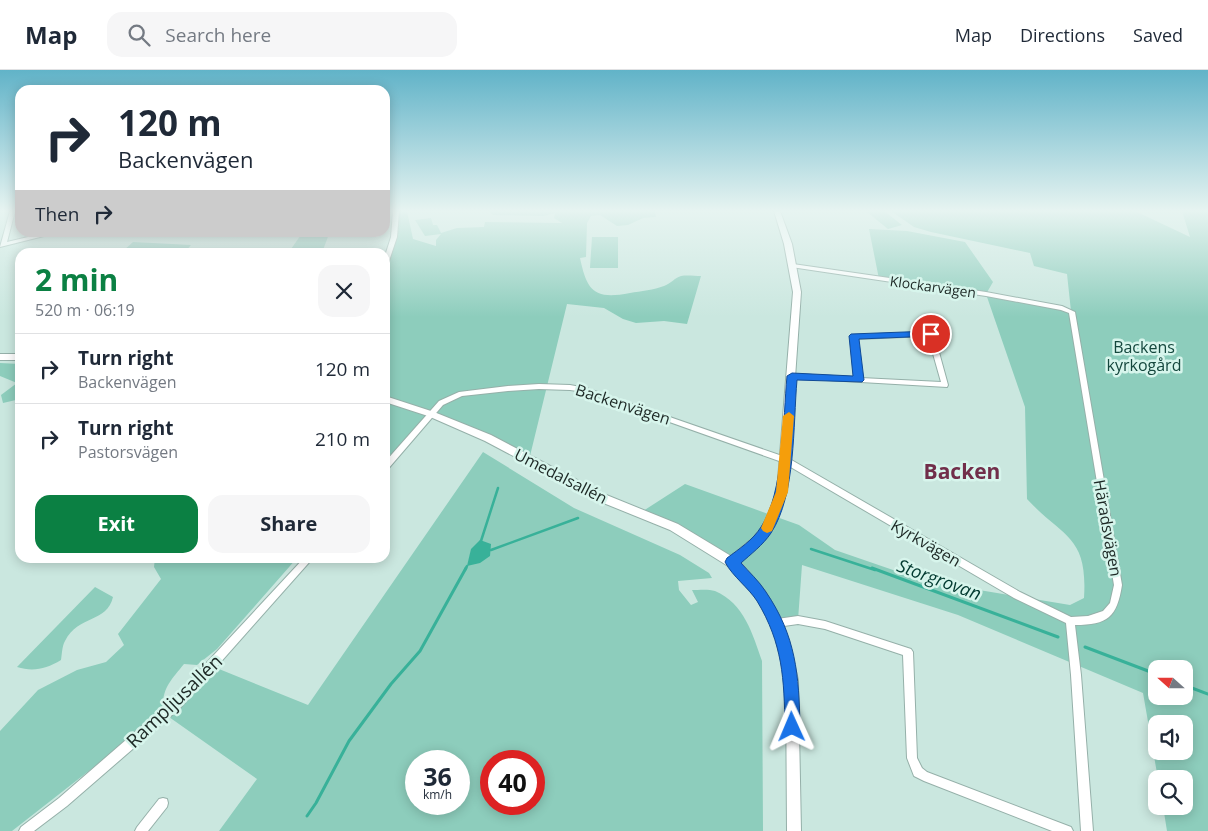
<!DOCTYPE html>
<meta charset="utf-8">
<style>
:root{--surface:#fff;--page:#f6f6f7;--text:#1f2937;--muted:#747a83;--line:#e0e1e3;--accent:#0b8043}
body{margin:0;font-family:"Open Sans",sans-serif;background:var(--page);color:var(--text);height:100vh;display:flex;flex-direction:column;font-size:19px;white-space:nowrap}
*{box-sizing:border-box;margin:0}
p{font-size:16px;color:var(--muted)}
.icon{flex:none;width:28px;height:28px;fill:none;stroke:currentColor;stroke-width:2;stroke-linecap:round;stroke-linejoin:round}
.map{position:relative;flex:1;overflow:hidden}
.panel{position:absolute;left:15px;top:178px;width:375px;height:315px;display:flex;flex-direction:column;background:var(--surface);border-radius:15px;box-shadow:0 2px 12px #0003}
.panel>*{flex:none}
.top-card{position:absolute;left:15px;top:15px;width:375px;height:152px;border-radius:15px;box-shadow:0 2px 12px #0003;background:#fff;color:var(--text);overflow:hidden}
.needle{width:32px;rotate:291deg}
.buttons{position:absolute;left:1148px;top:590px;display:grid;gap:10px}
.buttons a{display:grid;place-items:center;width:45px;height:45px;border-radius:10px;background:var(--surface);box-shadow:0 2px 12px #0003;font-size:25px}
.speed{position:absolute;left:405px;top:680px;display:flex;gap:10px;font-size:25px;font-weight:700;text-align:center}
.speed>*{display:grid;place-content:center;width:65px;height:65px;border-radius:50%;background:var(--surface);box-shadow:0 2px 12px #0003;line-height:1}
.speed small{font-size:12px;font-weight:400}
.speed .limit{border:8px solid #d22;background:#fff;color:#111}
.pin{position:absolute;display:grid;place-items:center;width:42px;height:42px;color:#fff;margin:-21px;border:2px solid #fff;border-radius:50%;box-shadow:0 1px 5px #0007}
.me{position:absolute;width:55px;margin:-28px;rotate:359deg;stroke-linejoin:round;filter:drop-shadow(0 0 4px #0008)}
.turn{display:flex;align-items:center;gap:18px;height:105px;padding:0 20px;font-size:22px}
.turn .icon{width:65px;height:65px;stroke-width:2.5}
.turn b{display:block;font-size:35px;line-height:42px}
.then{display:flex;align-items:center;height:48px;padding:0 20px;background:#0003;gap:10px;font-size:19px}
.round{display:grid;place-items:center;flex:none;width:52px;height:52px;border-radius:15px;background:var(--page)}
.headline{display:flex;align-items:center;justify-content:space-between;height:85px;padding:0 20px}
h1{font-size:30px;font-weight:700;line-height:38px;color:var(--accent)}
.primary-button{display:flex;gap:10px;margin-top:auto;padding:10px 20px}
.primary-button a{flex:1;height:58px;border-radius:15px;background:var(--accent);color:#fff;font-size:20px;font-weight:700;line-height:58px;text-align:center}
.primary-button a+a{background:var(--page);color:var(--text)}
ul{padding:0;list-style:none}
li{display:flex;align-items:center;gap:15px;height:70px;padding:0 20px;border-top:1px solid var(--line)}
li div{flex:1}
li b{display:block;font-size:19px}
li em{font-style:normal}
header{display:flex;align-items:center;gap:30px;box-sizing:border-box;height:70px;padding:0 25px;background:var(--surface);border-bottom:1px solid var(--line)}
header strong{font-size:24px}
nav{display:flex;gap:28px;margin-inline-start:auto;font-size:18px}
.search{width:350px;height:45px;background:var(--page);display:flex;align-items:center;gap:12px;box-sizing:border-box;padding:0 18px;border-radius:15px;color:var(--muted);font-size:19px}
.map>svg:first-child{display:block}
.green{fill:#8dcdbc;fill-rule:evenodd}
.water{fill:#38b199}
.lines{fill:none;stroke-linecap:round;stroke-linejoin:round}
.stream-far1{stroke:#38b199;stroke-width:2.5}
.stream{stroke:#38b199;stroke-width:3}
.minor-casing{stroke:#95b0a9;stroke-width:2}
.tertiary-casing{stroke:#95b0a9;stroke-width:2}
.minor{fill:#fff;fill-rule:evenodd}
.tertiary{fill:#fff;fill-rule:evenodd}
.route{fill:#1a73e8;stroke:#114b97}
.slow{fill:#f59e0b}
.labels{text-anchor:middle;stroke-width:5;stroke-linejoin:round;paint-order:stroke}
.far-street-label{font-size:14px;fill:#1d2825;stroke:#d7f5ec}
.park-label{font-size:16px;fill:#14473d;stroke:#d7f5ec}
.street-label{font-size:16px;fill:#1d2825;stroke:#d7f5ec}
.water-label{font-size:18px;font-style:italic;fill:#01392f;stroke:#d7f5ec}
.near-street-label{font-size:19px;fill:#1d2825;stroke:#d7f5ec}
.district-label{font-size:21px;font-weight:bold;fill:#712e4a;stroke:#d7f5ec}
</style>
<header>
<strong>Map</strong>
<div class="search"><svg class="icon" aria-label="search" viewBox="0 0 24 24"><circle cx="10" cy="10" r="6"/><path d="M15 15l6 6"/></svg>Search here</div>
<nav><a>Map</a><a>Directions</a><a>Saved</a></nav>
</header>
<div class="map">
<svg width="1208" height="761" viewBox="0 0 1208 761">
<rect width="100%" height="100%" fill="#cae7df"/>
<g class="green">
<path d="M396 141H407L413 169 436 176V170L441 164 425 166 415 150 431 148 433 155H437L441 163 457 158 484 157 485 152 562 153 554 148 555 143 544 146 493 145 489 141H655L656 147 643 148 628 155 617 156 600 145 591 146 587 153 586 187 580 188C587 221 594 230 630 223 641 221 654 220 664 216 670 214 676 207 681 206 687 205 695 206 701 206L687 254 664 251 636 253 623 249 604 238 567 234 529 390 431 344 396 384H385V194L396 148Z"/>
<path d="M873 141H884L902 155 888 159 867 142Z"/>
<path d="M891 141H1135L1190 167 1182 141H1208V761H1167L1163 736H1184V709H1158L1143 623 958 545 802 495 798 550 777 553 732 492 640 443 685 414 799 455 835 480 925 511 1070 535 1084 528C1088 465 1063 468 1027 429L1025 337 986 224 879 209 869 159 907 161 965 172 993 212 986 224 1071 241 1067 204 1034 196 1030 183 931 162 914 157ZM1156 599H1184V626H1156ZM1156 654H1184V681H1156Z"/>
<path d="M303 162 329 164 323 180 291 179Z"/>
<path d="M592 167H618V198H590Z"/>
<path d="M133 172 191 175 185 182H122Z"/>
<path d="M0 293 20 294V329L3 333 1 325 17 313 0 306Z"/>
<path d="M483 382 574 438 680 485 709 503 712 508 678 511 679 520 691 535 698 532 692 520C699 520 709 519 715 521 744 533 753 565 762 591L763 761H219L257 709 169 647 219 599 308 635ZM416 691H459V734H416ZM491 691H534V734H491Z"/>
<path d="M155 488H297L217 579 197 595 184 594C172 609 162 618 163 638L113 682 12 761H0V661L38 620 77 600 106 592 124 575 118 564 161 509 154 497Z"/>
<path d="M95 517 113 527C107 553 78 545 65 571 62 576 62 584 61 590 46 599 33 602 17 597Z"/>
</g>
<path class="water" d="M480 470 491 474 490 486 480 493 467 496 471 479Z"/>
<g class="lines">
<g class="stream-far1">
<path d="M481 471 498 418"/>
<path d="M811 479 875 500"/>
<path d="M491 480 578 448"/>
<path d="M465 500 467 496"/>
</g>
<g class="stream">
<path d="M872 498 1058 567"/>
<path d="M1085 577 1156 604"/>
<path d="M1184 615 1208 624"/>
<path d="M307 746 316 733 349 671 391 614 420 581 466 498"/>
</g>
<g class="minor-casing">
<g id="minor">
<path d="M10 141H15L7 172 49 162H60L0 177Z"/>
<path d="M393 141H399L397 167 388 194 385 196V186L391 167Z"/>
<path d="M793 194 986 222 1062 236 1075 242 1122 515C1117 547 1108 555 1075 555L1081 605 1093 761H1081L1071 605 1066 553 1014 528 782 392 585 322 570 320 539 319 508 321 462 326 443 335 388 399 385 400V392L439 331 459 322 508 316 539 314 570 315 586 318 788 388 1020 522 1071 547 1088 546 1103 541 1110 533 1114 515 1069 243 1061 240 986 226 791 197V195Z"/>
<path d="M931 262 934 264 948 315 947 317 792 308 789 306 792 304 854 307 851 267 852 266ZM928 266 941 312 861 308 857 269Z"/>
<path d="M304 488H313L180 638 67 736 34 761H19L21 757 59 728 172 630Z"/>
<path d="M798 546 825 551 911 579 913 582 917 688 922 698 927 702 1071 757 1073 761H1052L924 711 914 706 907 688 903 585 825 559 798 554 777 557 774 556 772 553 774 550 777 549Z"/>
<path d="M163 728 167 729 168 733 167 737 148 761H135L137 757 159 729Z"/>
</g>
</g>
<g class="tertiary-casing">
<g id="tertiary">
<path d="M774 141H780L792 174 801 222 787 422 771 462 761 474 740 492 765 521 781 549 789 571 798 610 801 761H787L786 610 772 555 757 529 728 496 670 460 596 430 485 371 428 346 385 332V326L434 342 491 365 604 424 678 454 731 486 753 468 763 456 777 422 793 222 784 174Z"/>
<rect x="0" y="284" width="20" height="6"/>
</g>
</g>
<use href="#minor" class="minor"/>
<use href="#tertiary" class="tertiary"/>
</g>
<linearGradient id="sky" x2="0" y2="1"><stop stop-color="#61b3c8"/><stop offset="0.57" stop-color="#e7f4f1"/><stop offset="1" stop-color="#e7f4f1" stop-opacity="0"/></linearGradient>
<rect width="1208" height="247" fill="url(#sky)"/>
<path class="route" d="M931 261 936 264 934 266 859 269 864 310 862 312 797 310C793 355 796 425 771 463 763 475 751 484 741 493 749 502 759 511 766 522 796 566 799 605 800 657L798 663 792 665 787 663 785 657C784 609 783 574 757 531 748 517 733 507 725 492L727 488C739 479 753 470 761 457 784 423 783 348 787 306L792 303 853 306 849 266 851 264Z"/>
<path class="slow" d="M789 342 794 346 788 422 772 461 767 463 763 461 761 458 776 422 783 346Z"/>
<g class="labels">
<g class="far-street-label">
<text transform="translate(933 217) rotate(8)" y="5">Klockarvägen</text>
</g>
<g class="park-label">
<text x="1144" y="283">Backens<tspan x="1144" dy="18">kyrkogård</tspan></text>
</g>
<g class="street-label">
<text transform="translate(623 334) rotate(18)" y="6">Backenvägen</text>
<text transform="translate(561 406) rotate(27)" y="6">Umedalsallén</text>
<text transform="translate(1108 458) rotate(80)" y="6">Häradsvägen</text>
<text transform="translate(926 473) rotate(30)" y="6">Kyrkvägen</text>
</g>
<g class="water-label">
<text transform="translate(939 510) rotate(20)" y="6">Storgrovan</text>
</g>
<g class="near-street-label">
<text transform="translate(174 631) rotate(-44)" y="7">Rampljusallén</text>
</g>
<g class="district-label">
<text x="962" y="409">Backen</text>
</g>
</g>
</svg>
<div class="buttons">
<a><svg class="needle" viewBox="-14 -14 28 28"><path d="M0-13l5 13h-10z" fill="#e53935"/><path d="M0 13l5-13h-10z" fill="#747a83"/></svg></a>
<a><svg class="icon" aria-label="sound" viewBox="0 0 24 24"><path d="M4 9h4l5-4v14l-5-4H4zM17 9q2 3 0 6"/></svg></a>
<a><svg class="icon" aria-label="search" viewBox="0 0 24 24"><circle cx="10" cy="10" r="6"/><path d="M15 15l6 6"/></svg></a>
</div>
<div class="speed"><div>36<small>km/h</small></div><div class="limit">40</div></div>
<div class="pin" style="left:931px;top:264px;background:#d93025"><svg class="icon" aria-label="arrive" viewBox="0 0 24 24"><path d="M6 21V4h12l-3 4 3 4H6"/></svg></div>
<svg class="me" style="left:792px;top:657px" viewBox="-20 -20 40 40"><path d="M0-17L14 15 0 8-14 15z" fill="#1a73e8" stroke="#fff" stroke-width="4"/></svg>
<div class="top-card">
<div class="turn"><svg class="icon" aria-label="right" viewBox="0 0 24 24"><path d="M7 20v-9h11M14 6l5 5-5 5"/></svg><div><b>120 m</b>Backenvägen</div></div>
<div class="then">Then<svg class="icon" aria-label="right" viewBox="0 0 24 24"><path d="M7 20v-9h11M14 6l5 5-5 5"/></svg></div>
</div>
<section class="panel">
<div class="headline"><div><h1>2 min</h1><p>520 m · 06:19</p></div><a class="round"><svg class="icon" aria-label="close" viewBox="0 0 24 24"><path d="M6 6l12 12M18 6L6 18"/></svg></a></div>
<ul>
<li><svg class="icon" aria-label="right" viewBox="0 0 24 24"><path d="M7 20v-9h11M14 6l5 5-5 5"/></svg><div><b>Turn right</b><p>Backenvägen</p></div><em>120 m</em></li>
<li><svg class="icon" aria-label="right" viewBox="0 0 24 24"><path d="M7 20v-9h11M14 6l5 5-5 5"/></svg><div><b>Turn right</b><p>Pastorsvägen</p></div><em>210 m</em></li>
</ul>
<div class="primary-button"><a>Exit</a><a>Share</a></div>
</section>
</div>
